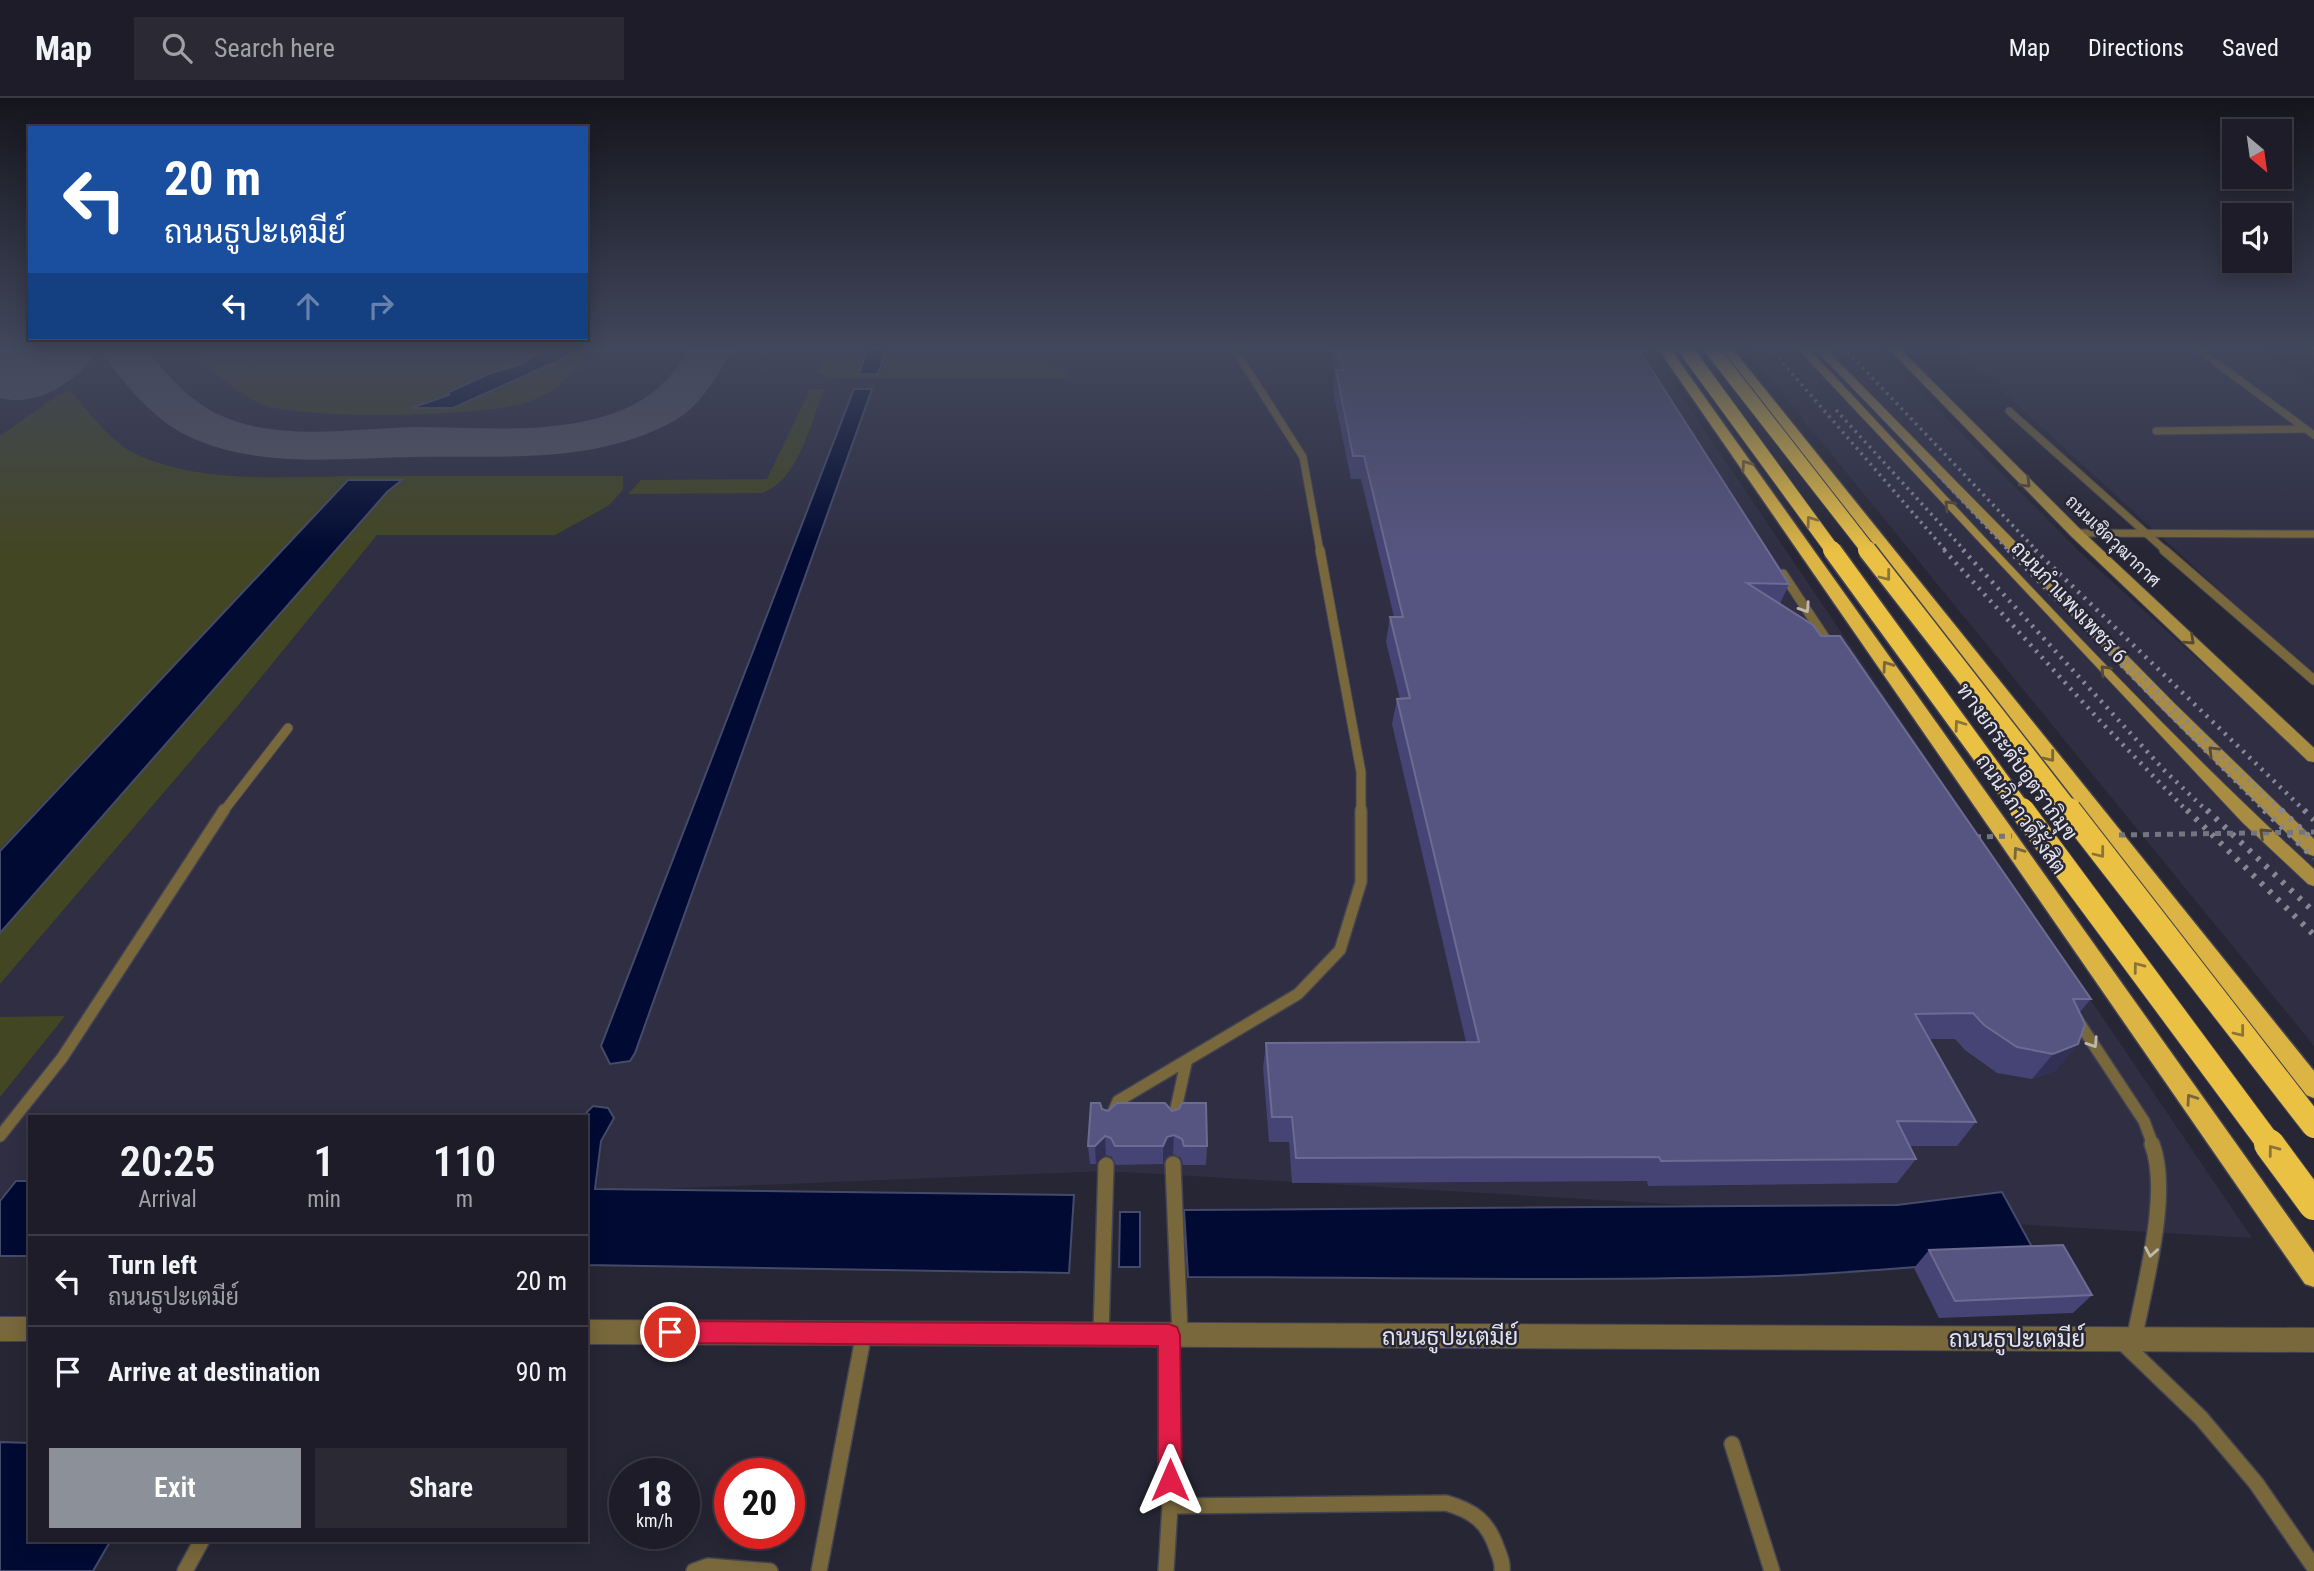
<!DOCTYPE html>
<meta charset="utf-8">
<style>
:root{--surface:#1d1c28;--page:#2a2934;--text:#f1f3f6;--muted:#a0a1a8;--line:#3b3a45;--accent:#8c9099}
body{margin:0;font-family:"Roboto Condensed",Sarabun,sans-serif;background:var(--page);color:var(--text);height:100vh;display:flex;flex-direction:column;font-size:26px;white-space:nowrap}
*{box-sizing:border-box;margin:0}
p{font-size:23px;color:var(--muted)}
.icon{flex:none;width:38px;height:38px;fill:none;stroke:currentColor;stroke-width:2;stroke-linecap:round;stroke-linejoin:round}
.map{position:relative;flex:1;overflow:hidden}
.details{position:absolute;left:28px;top:1017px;width:560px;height:427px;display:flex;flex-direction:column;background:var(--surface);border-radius:0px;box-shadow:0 4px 18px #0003,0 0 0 2px var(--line)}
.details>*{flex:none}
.top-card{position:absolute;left:28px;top:28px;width:560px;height:214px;border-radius:0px;box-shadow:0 4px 18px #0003,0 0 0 2px var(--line);background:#1a4fa0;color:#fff;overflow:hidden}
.needle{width:46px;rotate:151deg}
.tools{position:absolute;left:2222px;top:21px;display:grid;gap:14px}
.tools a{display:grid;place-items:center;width:70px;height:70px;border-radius:0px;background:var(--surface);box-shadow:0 4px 18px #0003,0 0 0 2px var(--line);font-size:35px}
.speed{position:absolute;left:609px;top:1360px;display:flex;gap:14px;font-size:35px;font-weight:700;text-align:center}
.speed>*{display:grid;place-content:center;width:91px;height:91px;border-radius:50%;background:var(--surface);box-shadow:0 4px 18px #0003,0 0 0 2px var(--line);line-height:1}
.speed small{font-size:18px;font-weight:400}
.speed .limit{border:10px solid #d22;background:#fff;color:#111}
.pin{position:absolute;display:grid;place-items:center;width:60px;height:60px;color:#fff;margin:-30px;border:4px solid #fff;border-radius:50%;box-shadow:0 2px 7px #0007}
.me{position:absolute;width:77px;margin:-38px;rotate:0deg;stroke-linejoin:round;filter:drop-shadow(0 0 5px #0008)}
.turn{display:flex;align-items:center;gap:24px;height:147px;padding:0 21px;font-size:32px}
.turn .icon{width:91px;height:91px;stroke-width:2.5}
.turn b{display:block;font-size:49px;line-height:60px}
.lanes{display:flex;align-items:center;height:66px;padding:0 21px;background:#0003;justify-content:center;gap:35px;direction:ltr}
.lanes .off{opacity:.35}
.eta{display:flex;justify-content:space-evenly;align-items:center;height:119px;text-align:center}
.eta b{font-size:42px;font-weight:600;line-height:49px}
.cta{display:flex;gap:14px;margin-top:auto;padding:14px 21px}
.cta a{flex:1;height:80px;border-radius:0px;background:var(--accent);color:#fff;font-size:28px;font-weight:600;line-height:80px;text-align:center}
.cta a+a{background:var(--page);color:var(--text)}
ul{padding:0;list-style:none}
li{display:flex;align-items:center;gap:21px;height:91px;padding:0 21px;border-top:2px solid var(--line)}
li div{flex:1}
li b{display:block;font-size:26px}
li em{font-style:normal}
header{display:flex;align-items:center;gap:42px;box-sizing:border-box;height:98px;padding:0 35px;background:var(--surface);border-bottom:2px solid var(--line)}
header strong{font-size:33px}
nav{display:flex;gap:38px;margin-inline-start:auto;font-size:24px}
.search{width:490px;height:63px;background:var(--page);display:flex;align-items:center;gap:18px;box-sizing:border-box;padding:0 24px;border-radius:0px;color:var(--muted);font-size:26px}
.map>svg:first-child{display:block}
.built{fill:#2f2e43}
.green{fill:#434623}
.water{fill:#000a32;stroke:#444b6a;stroke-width:2}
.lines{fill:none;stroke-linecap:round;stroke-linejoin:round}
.taxiway{fill:#575664;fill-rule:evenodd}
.runway{fill:#575664;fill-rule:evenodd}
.service-far3-casing{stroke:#454452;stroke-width:9}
.service-far2-casing{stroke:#454452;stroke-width:11}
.service-far1-casing{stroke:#454452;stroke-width:14}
.service-casing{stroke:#454452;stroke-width:18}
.minor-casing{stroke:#454452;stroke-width:2}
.secondary-casing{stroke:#454452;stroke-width:2}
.trunk-casing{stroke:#454452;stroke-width:3}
.service-far3{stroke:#79683c;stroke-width:7}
.service-far2{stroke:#79683c;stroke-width:9}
.service-far1{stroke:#79683c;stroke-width:11}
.service{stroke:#79683c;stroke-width:15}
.minor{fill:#79683c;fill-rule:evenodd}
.secondary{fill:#a78c42;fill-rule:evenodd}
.trunk{fill:#dbb444;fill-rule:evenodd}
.rail-far2{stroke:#878693;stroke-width:3.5;stroke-dasharray:2.5 4.5;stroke-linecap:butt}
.rail-far1{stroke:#878693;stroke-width:4.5;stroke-dasharray:2.5 6;stroke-linecap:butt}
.rail{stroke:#878693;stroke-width:6;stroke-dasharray:3.5 8;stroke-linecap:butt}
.motorway-bridge-far3-casing{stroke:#454452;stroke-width:16;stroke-linecap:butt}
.motorway-bridge-far2-casing{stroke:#454452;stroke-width:21;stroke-linecap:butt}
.motorway-bridge-far1-casing{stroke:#454452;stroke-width:26;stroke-linecap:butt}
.motorway-bridge-casing{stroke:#454452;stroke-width:32;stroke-linecap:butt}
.path-bridge{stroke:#757481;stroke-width:5;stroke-dasharray:6 6;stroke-linecap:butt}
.motorway-bridge-far3{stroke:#ebc144;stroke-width:14}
.motorway-bridge-far2{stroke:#ebc144;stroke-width:18}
.motorway-bridge-far1{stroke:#ebc144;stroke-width:24}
.motorway-bridge{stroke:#ebc144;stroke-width:30}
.wall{fill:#454474}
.shaded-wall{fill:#323155}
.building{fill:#565581;stroke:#6c6b92;stroke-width:2}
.oneway{stroke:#78663c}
.oneway2{stroke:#544a3a}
.oneway3{stroke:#89743c}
.oneway4{stroke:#beb8af}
.route{fill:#e11d48;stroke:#92132f;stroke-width:2}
.labels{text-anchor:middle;stroke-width:5;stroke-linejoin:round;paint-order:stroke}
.far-street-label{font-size:18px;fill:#e3e3ed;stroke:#272635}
.street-label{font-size:21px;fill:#e3e3ed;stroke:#272635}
.near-street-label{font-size:24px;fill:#e3e3ed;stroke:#272635}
</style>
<header>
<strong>Map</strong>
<div class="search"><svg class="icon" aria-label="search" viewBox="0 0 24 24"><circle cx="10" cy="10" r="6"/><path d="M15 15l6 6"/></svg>Search here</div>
<nav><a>Map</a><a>Directions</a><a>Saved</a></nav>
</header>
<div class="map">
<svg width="2314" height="1473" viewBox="0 0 2314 1473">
<rect width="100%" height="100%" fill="#272635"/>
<g class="built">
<path d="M0 249H1648L2252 1140 1106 1073 586 1094V1018H30V1099H0Z"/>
<path d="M1744 249H1875L2082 456 2314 667V948Z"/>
<path d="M1954 249H2256L2314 290V579Z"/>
</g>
<g class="green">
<path d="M187 249H596C578 271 558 293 531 303 488 319 299 323 259 305 238 296 203 266 187 249Z"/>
<path d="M863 259 858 277H880L887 260H1035L1068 273 1066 280H838L816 276 822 260Z"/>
<path d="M810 291H824C811 324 799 382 762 395L628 396 641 382 767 381Z"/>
<path d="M70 293C91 315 111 346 140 358 208 387 289 378 361 378 448 378 536 378 623 378V392L608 408 555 437H377L236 610 0 886V835L387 394 401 383H348L0 751V338L58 297Z"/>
<path d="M65 918 0 999V919Z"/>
</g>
<g class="water">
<path d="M545 249H580L569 258 453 310H411L449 297V294L491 275 521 266Z"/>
<path d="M868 249H887L878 276H859Z"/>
<path d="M854 291H872L635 955 630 963 610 966 601 948Z"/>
<path d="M348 382H402L387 394 0 835V753Z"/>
<path d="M593 1008 608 1010 614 1020 601 1043 595 1091 1074 1097 1069 1175 586 1167V1018H583Z"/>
<path d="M16 1083H30V1158H0V1103Z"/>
<path d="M2002 1094 2038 1160C1950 1165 1863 1175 1775 1178 1580 1184 1384 1179 1188 1179L1184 1112 1897 1107Z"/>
<path d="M1120 1114H1140V1169H1119Z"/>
<path d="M0 1344 30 1345V1442H111L93 1473H0Z"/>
</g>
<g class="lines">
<path class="taxiway" d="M98 249H143C166 274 190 305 222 318 281 344 355 330 417 329 485 329 557 338 622 312 654 299 673 278 691 249H734C718 276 702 307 674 323 595 367 500 357 413 359 339 360 257 371 188 338 153 322 119 280 98 249Z"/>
<path class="runway" d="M0 249H101C79 281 41 310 0 300Z"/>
<g class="service-far3-casing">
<g id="service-far3">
<path d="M1233 249 1303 359 1320 453"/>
<path d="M2195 249 2314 337"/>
<path d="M2009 313 2166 453"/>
<path d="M2156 333 2305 331"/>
<path d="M2076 435 2314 436"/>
</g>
</g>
<g class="service-far2-casing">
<g id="service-far2">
<path d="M1320 452 1361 674V714"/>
<path d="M2164 452 2314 582"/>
<path d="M1783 476 1832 550"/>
<path d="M223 714 288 630"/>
</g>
</g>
<g class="service-far1-casing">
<g id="service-far1">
<path d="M2076 920 2144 1023 2153 1047"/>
<path d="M1112 1017 1118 1003 1298 896 1340 852 1361 784V712"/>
<path d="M1173 1024 1186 965"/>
<path d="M0 1038 62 960 224 712"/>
</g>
</g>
<g class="service-casing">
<g id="service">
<path d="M1173 1066 1180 1237"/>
<path d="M1101 1236 1106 1067"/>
<path d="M2134 1242C2144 1189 2171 1095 2152 1046"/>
<path d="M2121 1243 2201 1320 2256 1385 2314 1469"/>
<path d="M1732 1346 1772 1473"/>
<path d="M1170 1408 1446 1405C1474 1413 1488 1424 1497 1451 1500 1459 1503 1465 1502 1473"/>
<path d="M185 1473 202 1442"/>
<path d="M694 1473 708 1468 770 1473"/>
<path d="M819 1473 864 1235"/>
<path d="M1166 1473 1170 1408 1169 1237"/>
</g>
</g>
<g class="minor-casing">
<g id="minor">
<rect x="0" y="1219" width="30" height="24"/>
<path d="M586 1222 2314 1230V1254L586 1246Z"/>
</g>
</g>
<g class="secondary-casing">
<g id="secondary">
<path d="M1796 249H1807C1973 425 2135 607 2314 771V788L2308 786 2243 725Z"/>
<path d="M1813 249H1824L2174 605 2314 741V758L2308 756 2162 611Z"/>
<path d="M1887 249H1898L2081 432 2314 650V664L2308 663 2071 438Z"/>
</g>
</g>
<g class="trunk-casing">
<g id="trunk">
<path d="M1657 249H1669L2314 1155V1189L2305 1186Z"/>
<path d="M1719 249H1731L2314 973V1000L2306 997Z"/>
</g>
</g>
<use href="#service-far3" class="service-far3"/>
<use href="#service-far2" class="service-far2"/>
<use href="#service-far1" class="service-far1"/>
<use href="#service" class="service"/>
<use href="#minor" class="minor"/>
<use href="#secondary" class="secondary"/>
<use href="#trunk" class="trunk"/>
<g class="rail-far2">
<path d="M1769 249 1946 453"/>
<path d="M1819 249 2009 453"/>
<path d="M1843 249 2037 453"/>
<path d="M1836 312 1965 453"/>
</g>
<g class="rail-far1">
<path d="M1944 452 2101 624 2188 714"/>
<path d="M1963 452 2164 672 2208 714"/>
<path d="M2008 452 2266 714"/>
<path d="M2035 452 2306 714"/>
<path d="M2067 502 2219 655 2283 714"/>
</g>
<g class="rail">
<path d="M2187 712 2314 837"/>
<path d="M2207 712 2314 814"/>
<path d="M2264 712 2314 760"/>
<path d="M2281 712 2314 743"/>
<path d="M2304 712 2314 722"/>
</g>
<g class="motorway-bridge-far3-casing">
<g id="motorway-bridge-far3">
<path d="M1684 249 1833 453"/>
<path d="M1710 249 1869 453"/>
</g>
</g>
<g class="motorway-bridge-far2-casing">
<g id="motorway-bridge-far2">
<path d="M1832 452 2023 714"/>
<path d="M1867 452 2071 714"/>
</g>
</g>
<g class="motorway-bridge-far1-casing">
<g id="motorway-bridge-far1">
<path d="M2022 712 2270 1047"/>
<path d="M2069 712 2314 1028"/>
</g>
</g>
<g class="motorway-bridge-casing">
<path id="motorway-bridge" d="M2269 1046 2314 1107"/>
</g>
<g class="path-bridge">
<path d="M2119 737 2314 734"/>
<path d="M1975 739 2012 738"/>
</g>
<use href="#motorway-bridge-far3" class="motorway-bridge-far3"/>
<use href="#motorway-bridge-far2" class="motorway-bridge-far2"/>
<use href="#motorway-bridge-far1" class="motorway-bridge-far1"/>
<use href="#motorway-bridge" class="motorway-bridge"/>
</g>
<g class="wall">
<path d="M1329 249H1637L1789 486 1780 506 2091 901 2079 915 2057 972 2032 981 1997 975 1965 952 1955 941H1929L1976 1024 1957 1048H1910L1916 1061 1897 1085 1648 1088 1647 1083 1292 1085 1289 1044H1269L1263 970 1266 945 1466 944 1392 626 1397 601H1400L1386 544 1390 519H1394L1361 381H1351L1333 293 1335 274Z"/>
<path d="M1102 1011 1108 1013H1172L1207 1048 1206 1067H1183L1181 1060 1173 1056 1167 1058 1163 1066 1116 1067 1112 1059 1106 1057 1096 1066H1090L1088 1048Z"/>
<path d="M1929 1152 2092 1197 2073 1215 1939 1220 1914 1170Z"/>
</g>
<g class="shaded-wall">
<path d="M2078 946 2057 972 2032 981 2053 956Z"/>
<path d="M1174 1037 1173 1056 1167 1058 1163 1066V1048L1167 1039Z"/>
<path d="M1105 1038 1106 1057 1096 1066 1095 1048Z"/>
</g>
<g class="building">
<path d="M1336 249H1637L1789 486 1747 485 1813 527 1821 538H1840L2091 901H2073L2085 926 2078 946 2053 956 2017 949 1984 927 1973 915 1915 916 1976 1024 1897 1023 1916 1061 1661 1063 1659 1059 1296 1060 1292 1019H1272L1266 945 1479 944 1397 601 1410 600 1390 519H1403L1364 358H1353L1336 272H1343Z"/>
<path d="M1091 1005H1100L1102 1011 1108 1013 1117 1005H1165L1172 1013 1179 1011 1182 1005H1206L1207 1048H1184L1182 1041 1174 1037 1167 1039 1163 1048H1115L1111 1040 1105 1038 1095 1048H1088Z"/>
<path d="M2063 1147 2092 1197 1955 1203 1929 1152Z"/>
</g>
<defs><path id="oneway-chevron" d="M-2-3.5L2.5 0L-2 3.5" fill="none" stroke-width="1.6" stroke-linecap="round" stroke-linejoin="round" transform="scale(1.75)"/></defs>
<g class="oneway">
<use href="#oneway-chevron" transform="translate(1746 367) rotate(-125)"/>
<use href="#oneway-chevron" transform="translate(1887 568) rotate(-125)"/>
<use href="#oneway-chevron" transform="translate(2050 659) rotate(52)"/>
<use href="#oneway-chevron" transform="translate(2018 754) rotate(-125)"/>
<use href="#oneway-chevron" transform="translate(2191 1001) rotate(-125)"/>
</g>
<g class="oneway2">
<use href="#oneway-chevron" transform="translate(2026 385) rotate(45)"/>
<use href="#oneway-chevron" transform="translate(1949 407) rotate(-134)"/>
<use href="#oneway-chevron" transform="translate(2190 542) rotate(43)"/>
<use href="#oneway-chevron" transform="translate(2105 572) rotate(-133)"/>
<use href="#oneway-chevron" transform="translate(2213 653) rotate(-135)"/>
<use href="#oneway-chevron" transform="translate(2264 735) rotate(-137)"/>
</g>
<g class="oneway3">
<use href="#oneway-chevron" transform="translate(1811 423) rotate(-126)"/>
<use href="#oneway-chevron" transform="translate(1886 478) rotate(52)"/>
<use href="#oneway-chevron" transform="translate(1959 627) rotate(-126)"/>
<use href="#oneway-chevron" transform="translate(2100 755) rotate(52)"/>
<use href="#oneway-chevron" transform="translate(2138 869) rotate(-127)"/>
<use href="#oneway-chevron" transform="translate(2240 934) rotate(52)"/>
<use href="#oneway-chevron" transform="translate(2273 1052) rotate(-127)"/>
</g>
<g class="oneway4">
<use href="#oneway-chevron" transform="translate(1805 510) rotate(57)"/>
<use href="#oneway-chevron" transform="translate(2093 945) rotate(57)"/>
<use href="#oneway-chevron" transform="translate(2151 1154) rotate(100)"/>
</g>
<linearGradient id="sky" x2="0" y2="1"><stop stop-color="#15151d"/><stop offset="0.55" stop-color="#41475c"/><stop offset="1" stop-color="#41475c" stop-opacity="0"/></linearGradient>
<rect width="2314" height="455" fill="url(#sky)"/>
<path class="route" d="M670 1223 1169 1226 1177 1229 1180 1237 1182 1382 1178 1391 1170 1394 1161 1391 1158 1382V1248L670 1245 662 1242 659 1234 662 1227Z"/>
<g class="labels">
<g class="far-street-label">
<text transform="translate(2113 443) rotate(44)" y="6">ถนนเชิดวุฒากาศ</text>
</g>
<g class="street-label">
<text transform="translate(2069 504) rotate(47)" y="7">ถนนกำแพงเพชร 6</text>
<text transform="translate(2017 664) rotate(54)" y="7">ทางยกระดับอุตราภิมุข</text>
<text transform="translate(2021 716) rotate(55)" y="7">ถนนวิภาวดีรังสิต</text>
</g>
<g class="near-street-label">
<text x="1450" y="1247">ถนนธูปะเตมีย์</text>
<text x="2017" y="1249">ถนนธูปะเตมีย์</text>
</g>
</g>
</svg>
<div class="tools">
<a><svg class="needle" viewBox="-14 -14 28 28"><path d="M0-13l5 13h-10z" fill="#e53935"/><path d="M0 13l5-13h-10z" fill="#a0a1a8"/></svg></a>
<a><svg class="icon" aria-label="sound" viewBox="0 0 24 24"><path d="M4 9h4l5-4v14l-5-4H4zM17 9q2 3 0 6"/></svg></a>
</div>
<div class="speed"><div>18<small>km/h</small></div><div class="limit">20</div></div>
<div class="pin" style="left:670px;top:1234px;background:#d93025"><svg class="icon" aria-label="arrive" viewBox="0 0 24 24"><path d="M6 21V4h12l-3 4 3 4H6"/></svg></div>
<svg class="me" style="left:1170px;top:1382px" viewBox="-20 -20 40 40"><path d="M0-17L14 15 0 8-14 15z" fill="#e11d48" stroke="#fff" stroke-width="4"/></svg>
<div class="top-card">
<div class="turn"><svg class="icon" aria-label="left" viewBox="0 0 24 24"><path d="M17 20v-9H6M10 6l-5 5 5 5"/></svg><div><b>20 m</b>ถนนธูปะเตมีย์</div></div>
<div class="lanes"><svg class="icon" aria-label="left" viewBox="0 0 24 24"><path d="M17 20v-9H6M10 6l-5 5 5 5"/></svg><svg class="icon off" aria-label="ahead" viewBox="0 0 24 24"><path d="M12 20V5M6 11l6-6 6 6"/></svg><svg class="icon off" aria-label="right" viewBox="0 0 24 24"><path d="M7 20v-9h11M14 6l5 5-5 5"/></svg></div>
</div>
<section class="details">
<div class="eta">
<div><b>20:25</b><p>Arrival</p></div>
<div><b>1</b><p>min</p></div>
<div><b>110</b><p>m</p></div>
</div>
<ul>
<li><svg class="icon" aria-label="left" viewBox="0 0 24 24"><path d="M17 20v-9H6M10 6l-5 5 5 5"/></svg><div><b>Turn left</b><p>ถนนธูปะเตมีย์</p></div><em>20 m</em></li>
<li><svg class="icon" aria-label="arrive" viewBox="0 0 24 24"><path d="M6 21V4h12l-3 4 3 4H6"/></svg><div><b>Arrive at destination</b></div><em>90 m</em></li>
</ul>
<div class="cta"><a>Exit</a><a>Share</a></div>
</section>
</div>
